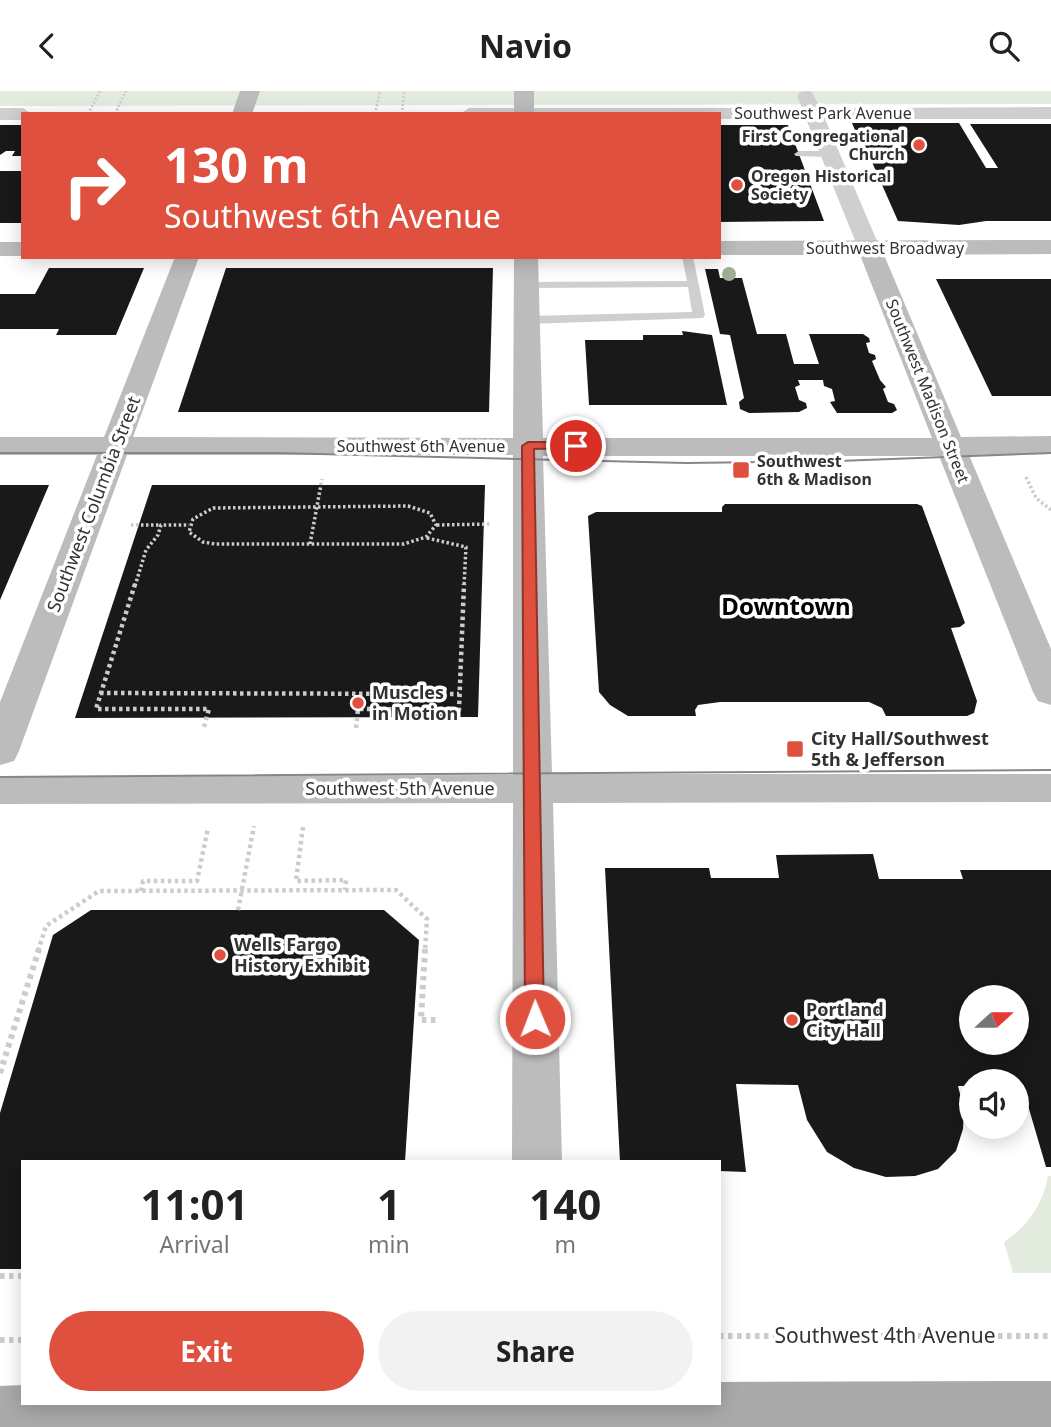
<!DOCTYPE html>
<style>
:root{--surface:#fff;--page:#f2f2f2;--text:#222;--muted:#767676;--accent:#df503f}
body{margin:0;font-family:"Noto Sans",sans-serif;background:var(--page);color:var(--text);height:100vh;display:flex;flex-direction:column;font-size:26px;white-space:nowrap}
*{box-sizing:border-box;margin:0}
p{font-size:23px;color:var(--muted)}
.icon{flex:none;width:38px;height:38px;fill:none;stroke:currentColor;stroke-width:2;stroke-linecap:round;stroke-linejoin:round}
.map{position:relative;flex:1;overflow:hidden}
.side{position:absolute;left:21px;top:1069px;width:700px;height:245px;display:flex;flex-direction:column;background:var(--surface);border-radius:0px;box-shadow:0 4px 18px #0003}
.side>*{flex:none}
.top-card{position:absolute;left:21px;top:21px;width:700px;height:147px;border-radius:0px;box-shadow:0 4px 18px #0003;background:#df503f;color:#fff;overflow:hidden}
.needle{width:46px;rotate:69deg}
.controls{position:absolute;left:959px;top:894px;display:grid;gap:14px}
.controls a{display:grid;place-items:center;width:70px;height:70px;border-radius:50%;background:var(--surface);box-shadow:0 4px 18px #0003;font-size:35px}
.pin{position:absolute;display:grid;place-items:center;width:60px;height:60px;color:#fff;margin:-30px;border:4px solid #fff;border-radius:50%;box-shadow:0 2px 7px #0007}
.me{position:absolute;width:77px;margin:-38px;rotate:359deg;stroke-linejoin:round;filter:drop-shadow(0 0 5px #0008)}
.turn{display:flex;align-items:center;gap:24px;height:147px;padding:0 28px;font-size:32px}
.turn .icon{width:91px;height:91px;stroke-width:2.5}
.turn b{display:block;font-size:49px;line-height:60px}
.eta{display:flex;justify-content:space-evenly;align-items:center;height:119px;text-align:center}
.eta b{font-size:42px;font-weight:700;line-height:49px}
.primary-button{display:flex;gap:14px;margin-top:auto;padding:14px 28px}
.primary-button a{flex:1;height:80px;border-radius:42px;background:var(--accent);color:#fff;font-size:28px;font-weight:700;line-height:80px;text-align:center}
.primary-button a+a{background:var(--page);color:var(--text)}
header{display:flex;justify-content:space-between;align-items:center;height:91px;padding:0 28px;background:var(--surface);font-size:32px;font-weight:700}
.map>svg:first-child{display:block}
.green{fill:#e3ebdf}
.building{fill:#191919;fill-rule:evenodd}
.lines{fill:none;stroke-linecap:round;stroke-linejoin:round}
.path-far3{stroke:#ccc;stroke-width:2.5;stroke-dasharray:2 2;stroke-linecap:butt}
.path-far2{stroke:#ccc;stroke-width:3.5;stroke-dasharray:2.5 2.5;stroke-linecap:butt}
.path-far1{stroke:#ccc;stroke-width:4.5;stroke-dasharray:3.5 3.5;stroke-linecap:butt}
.path{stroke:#ccc;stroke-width:6;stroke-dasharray:4.5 4.5;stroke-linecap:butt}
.lane{fill:#cfcfcf;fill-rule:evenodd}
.street{fill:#cfcfcf;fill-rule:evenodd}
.secondary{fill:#bcbcbc;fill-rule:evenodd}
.primary{fill:#aaa;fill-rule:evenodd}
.tram{stroke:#878787;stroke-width:2}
.path-bridge{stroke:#ccc;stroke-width:4.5;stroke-dasharray:3.5 3.5;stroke-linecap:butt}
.tree{fill:#9daf96}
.route{fill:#df503f;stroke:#913429;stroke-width:2}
.poi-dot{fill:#df503f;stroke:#fff;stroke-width:2.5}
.labels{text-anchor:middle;stroke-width:7;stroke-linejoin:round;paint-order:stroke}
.far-street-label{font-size:16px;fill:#323232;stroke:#fff}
.far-poi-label{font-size:16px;font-weight:bold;fill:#323232;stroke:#fff;text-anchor:start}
.street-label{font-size:18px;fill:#323232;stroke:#fff}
.poi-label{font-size:18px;font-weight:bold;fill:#323232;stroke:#fff;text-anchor:start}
.near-street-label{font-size:21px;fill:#323232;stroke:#fff}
.district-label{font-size:24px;font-weight:bold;fill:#000;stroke:#fff}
</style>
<header><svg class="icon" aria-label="back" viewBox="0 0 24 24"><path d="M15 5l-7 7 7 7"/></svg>Navio<svg class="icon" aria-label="search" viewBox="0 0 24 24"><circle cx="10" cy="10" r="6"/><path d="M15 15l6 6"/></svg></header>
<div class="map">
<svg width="1051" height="1336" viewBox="0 0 1051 1336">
<rect width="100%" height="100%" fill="#fff"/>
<g class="green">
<path d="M0 0H1051V13L0 15Z"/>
<path d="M1048 1085H1051V1182H1013L1004 1151C1028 1135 1043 1113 1048 1085Z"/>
</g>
<g class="building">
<path d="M852 32H959L986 77H998L970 33H1051V130H986L959 134 898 130 860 44H857Z"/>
<path d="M0 34H23V65H12L15 60H6L0 64Z"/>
<path d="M719 34H788L824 130 719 131Z"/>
<rect x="0" y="80" width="23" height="52"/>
<path d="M49 177H144L116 244H56L59 238H0V203H35Z"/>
<path d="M226 177H493L489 321H178Z"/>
<path d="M705 178H718L720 187H742L757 243H786L794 273H819L809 243H863L869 247 870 251 866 252 869 262 875 264 876 268 872 270 880 289 886 296 883 298 888 311 894 313 897 319 892 322H837L830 311 835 310 832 298 824 295 823 289H798L800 294 795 296 799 309 806 312 807 317 799 321 749 322 740 318 739 311 744 307 730 244 720 243Z"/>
<path d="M936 188H1051V305H992Z"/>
<path d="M682 240 712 244 727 314H589L585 249H643V244H683Z"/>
<path d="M0 394H49L0 509Z"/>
<path d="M152 394H485L478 626 75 627Z"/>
<path d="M725 413H917L922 415 965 532 960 536 951 537 977 610 974 622 967 625H886L882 617 869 611H720L698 614 695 619 696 625H628L610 614 599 601 588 425 596 421H722V416Z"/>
<path d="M873 763 879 788H963L960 779H1051V1076H1046L1022 994H1017V990H971V995H958L964 1019 963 1038 956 1060 938 1078 915 1085 886 1086 854 1077 827 1061 807 1029 798 994 736 993 746 1081 719 1080V1071H620L605 777H709L711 787H779L776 764ZM971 906H1017V952H971Z"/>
<path d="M91 819H384L419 849 405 1071H23V1178H0V1022L53 844Z"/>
</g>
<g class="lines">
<g class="path-far3">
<path d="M88 23 100 0"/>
<path d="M115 23 126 0"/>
<path d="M375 23 380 0"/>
<path d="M402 23 404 0"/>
</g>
<g class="path-far2">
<path d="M1026 386 1036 407 1051 419"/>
<path d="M408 415 430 422 436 434 426 446 404 453H215L203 451 189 441 193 428 213 417Z"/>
<path d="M131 434H161"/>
<path d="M437 434 490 433"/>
<path d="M427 447 466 456 464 495"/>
<path d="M310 453 322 388"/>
<path d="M135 495 146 459 158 444 161 434H189"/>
</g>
<g class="path-far1">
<path d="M135 493 96 618H209L204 636"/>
<path d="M100 602 459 603"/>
<path d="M356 637 358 618 459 619 464 493"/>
<path d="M303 736 296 790 346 789 345 799"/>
<path d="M141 800 143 790H197L208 737"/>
<path d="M38 860 46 835 99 800 396 799 427 828 425 860"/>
</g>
<g class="path">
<path d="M425 858 421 929H439"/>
<path d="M0 982 39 858"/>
<path d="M0 1185H23"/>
<path d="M719 1245H1051"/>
<path d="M0 1249H23"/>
</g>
<g class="lane">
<path d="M799 60H830L835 63 830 66 796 65 794 63Z"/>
<path d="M682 166H693L705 224 703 227 528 233 522 229 528 225 692 221 688 196 526 197 520 194 526 191 687 190Z"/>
</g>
<g class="street">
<path d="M808 0 812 1 820 17 1051 16V28H825L880 157 877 162H861L858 157 806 28H719V23H460L469 17H802L797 5 800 1Z"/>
<path d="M0 17H23L32 23H23V29H0Z"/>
</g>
<g class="secondary">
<path d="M240 0H260L252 23H232Z"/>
<rect x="514" y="0" width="20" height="23"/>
<path d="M1051 149V163L884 164 961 346 1051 345V363L969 364 1051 558V614L1038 610 1033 601 939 365H543L552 683H1051V711L553 712 562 1071H512L513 712 0 713V685L513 684V364H127L19 660 14 670 0 674V611L97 364H0V346H104L175 166H199L133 346 513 347 514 166H538L543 347H932L860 164H719V150Z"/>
<rect x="0" y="151" width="23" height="14"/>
</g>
<path class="primary" d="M1051 1290V1336H0V1295L23 1294V1312H719V1291Z"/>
<g class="tram">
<path d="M0 362H278L686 372 838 370 1051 362"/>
<path d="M0 686 1051 679"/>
</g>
<path class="path-bridge" d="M238 819 254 735"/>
</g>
<circle class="tree" cx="729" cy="183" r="7"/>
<path class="route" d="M576 351 582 355 580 357 534 358 544 928 541 933 535 936 528 933 525 928 522 355 528 351Z"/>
<g class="poi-dot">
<circle cx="919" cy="54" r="7"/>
<circle cx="737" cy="94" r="7"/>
<rect x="732" y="370" width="18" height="18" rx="3.5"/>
<circle cx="358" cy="612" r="7"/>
<rect x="786" y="649" width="18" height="18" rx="3.5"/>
<circle cx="220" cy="864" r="7"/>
<circle cx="792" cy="929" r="7"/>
</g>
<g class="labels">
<g class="far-street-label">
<text x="823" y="28">Southwest Park Avenue</text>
<text x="885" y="163">Southwest Broadway</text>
<text transform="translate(928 300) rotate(68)" y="6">Southwest Madison Street</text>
<text x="421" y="361">Southwest 6th Avenue</text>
</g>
<g class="far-poi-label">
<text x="905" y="51" text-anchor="end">First Congregational<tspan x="905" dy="18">Church</tspan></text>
<text x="751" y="91">Oregon Historical<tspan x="751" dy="18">Society</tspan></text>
<text x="757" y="376">Southwest<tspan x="757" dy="18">6th &amp; Madison</tspan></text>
</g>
<g class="street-label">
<text transform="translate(94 413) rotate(-69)" y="6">Southwest Columbia Street</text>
<text x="400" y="704">Southwest 5th Avenue</text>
</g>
<g class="poi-label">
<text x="372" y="608">Muscles<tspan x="372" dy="21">in Motion</tspan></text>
<text x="811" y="654">City Hall/Southwest<tspan x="811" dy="21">5th &amp; Jefferson</tspan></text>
<text x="234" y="860">Wells Fargo<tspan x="234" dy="21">History Exhibit</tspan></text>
<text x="806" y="925">Portland<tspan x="806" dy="21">City Hall</tspan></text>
</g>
<g class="near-street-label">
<text x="885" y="1252">Southwest 4th Avenue</text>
</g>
<g class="district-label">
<text x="786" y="524">Downtown</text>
</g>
</g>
</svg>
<div class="controls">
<a><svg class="needle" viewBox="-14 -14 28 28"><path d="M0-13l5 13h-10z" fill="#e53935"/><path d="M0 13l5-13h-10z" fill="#767676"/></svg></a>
<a><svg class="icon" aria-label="sound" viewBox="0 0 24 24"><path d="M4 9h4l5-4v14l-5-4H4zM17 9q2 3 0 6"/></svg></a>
</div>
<div class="pin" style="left:576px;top:355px;background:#d93025"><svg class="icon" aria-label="arrive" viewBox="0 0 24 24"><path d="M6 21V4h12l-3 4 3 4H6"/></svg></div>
<svg class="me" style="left:535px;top:928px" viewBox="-20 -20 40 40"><circle r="17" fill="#df503f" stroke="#fff" stroke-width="3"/><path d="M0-11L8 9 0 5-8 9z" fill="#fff"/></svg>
<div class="top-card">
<div class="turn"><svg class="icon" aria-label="right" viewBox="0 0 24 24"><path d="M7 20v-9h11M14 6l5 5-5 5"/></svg><div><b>130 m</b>Southwest 6th Avenue</div></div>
</div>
<section class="side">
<div class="eta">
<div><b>11:01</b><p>Arrival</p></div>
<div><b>1</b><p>min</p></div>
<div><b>140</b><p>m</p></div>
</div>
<div class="primary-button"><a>Exit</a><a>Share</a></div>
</section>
</div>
